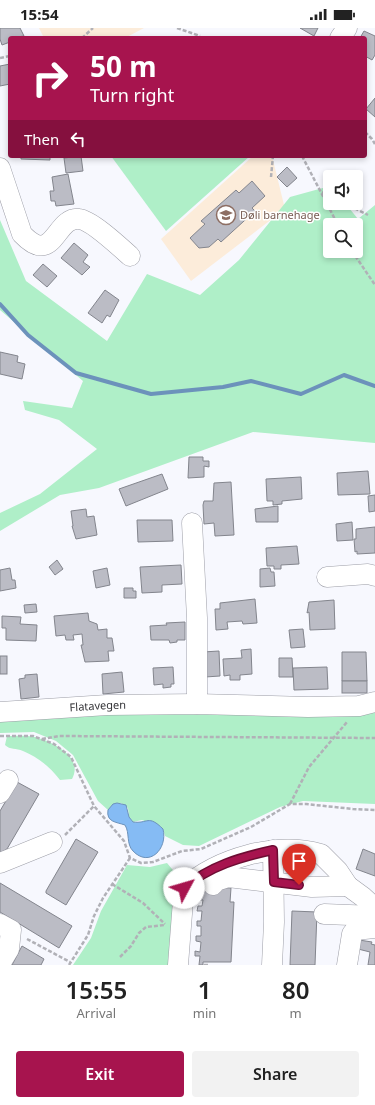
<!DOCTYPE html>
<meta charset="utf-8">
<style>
:root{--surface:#fff;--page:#f2f2f2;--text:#222;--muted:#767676;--accent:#a7144e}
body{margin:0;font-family:"Noto Sans",sans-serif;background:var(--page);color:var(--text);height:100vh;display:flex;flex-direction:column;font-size:15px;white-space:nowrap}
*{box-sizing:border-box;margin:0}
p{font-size:13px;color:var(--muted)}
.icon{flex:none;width:22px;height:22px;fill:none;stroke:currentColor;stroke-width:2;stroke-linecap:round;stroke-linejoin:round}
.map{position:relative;height:937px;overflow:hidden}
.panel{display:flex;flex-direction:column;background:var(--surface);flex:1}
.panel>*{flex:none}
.guide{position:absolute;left:8px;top:8px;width:359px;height:122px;border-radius:4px;box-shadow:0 2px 6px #0003;background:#a7144e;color:#fff;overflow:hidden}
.buttons{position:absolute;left:323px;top:142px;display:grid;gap:8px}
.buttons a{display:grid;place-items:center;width:40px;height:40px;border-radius:4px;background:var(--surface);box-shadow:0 2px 6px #0003;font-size:20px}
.pin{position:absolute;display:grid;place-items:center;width:34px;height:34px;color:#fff;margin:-41px -17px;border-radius:50% 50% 50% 0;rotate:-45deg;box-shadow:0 0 4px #0007}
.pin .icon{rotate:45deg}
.me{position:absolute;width:44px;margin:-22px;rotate:51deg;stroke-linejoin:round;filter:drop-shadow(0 0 3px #0008)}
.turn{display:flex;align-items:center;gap:14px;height:84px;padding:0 16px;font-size:18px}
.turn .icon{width:52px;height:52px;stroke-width:2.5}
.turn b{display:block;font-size:28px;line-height:34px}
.then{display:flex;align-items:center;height:38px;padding:0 16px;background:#0003;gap:8px;font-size:15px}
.eta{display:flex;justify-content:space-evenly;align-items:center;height:68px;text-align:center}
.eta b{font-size:24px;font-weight:600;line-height:28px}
.action{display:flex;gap:8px;margin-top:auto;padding:8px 16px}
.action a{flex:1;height:46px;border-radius:4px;background:var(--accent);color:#fff;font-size:16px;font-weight:600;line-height:46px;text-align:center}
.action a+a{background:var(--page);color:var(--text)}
.status{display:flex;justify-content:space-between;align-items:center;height:28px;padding:0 20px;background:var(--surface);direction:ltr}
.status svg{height:11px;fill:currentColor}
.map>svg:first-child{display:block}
.education{fill:#fcecda}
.green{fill:#afefc8;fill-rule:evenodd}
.water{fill:#85bbf4;stroke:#6c92bb}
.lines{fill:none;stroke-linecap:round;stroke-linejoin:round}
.stream{stroke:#6c92bb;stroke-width:4}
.building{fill:#bbbcc5;stroke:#83858d}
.minor-casing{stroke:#9d9ea7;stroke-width:21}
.path{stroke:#b1b1b7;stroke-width:2.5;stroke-dasharray:4 2;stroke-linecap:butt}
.minor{stroke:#fff;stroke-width:20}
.route-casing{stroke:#6d0d33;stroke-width:10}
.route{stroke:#a7144e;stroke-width:7}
.labels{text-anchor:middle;stroke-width:3;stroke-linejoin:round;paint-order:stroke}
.education-label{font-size:11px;fill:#785e54;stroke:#fff;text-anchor:start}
.street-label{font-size:11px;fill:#313135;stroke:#fff}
</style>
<div class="status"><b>15:54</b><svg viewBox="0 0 49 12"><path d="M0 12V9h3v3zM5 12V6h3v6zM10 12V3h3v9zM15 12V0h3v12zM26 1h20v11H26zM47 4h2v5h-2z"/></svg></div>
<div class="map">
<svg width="375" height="937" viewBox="0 0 375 937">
<rect width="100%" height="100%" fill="#f7f8fe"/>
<g class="education">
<path d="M39 0H144L125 10H44Z"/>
<path d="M253 128H272L285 181 191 253 161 211Z"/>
</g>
<g class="green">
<path d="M111 128H250L166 203Z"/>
<path d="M330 158V175H345L358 191 375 177V415L253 404 99 460 60 467 0 503V485L40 466 97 421 59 392 25 382 23 373 72 380 83 353 0 282V192L26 253 107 313 147 246 200 267 239 232 290 169ZM330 197H356V223H330Z"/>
<path d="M375 678V776L303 773 280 779 199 818 183 817 165 808 163 801 142 792 133 794 129 789 128 780 121 775 113 776 108 782 98 773 73 727 56 713 34 704 0 705V687Z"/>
<path d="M7 708C15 708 26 707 35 709 53 714 84 729 72 751L60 752C50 739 38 729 23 723 16 720 10 722 5 717Z"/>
<path d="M167 835 177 847 172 937H73L91 910 101 883 127 837 150 839Z"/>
</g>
<path class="water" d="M117 775 126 777 129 789 133 794C148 796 148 786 163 801 168 821 149 840 133 823 126 816 130 805 125 797 116 794 106 794 108 782L113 776Z"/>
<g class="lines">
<path class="stream" d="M0 276 28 307 76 345 151 366 223 359 251 353 301 366 344 347 375 358"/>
</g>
<g class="building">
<path d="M0 0H20L24 8 10 10V14L2 17 0 11Z"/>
<path d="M300 0H318L314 8Z"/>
<path d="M364 3 375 8V27L372 32 365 28V10H360Z"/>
<path d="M10 36V56L0 58V38Z"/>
<path d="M375 70V89L366 81Z"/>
<path d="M21 128H50V132L21 131Z"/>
<path d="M81 128 83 143 66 145 64 130Z"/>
<path d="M287 139 297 150 287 159 277 149Z"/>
<path d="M68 146 74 176 56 178 55 173H51L50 163H54L52 149Z"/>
<path d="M252 153 265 168 252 180 255 183 221 214 218 211 209 219 199 220 190 210 205 196 201 193 236 162 239 165Z"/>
<path d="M74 215 88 227 83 234 90 239 82 247 61 230Z"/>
<path d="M43 236 57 248 47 259 33 247Z"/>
<path d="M105 262 119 272 110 289 107 287 102 295 88 285Z"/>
<path d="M0 324 18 328 17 334 25 336 22 351 0 346Z"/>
<path d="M189 429H203V433H209V439L204 438V449L188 450Z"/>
<path d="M368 443 370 466 338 467 337 445Z"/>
<path d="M162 446 168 461 126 478 119 461Z"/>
<path d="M301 449 302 471 282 473V476L273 477V473H267L266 451Z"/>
<path d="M231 454 234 507 215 508 214 495 204 496 203 477 204 473H213L214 455Z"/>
<path d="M375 467V483L369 484 368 468Z"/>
<path d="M278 478V494H256L255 481Z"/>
<path d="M86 481 87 489 94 488 97 507 76 511 72 498H73L71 483Z"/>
<path d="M137 492H172L173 513 138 514Z"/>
<path d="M352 494 353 512 337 513 336 496Z"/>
<path d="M375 499V525L357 526V523L355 524 354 511H356V501Z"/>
<path d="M297 518 299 536 281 537V541H274V538H267L266 520Z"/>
<path d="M57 532 63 541 55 547 49 539Z"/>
<path d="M181 537 182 556 162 557V564L142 565 140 539Z"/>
<path d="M10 540 12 552H15L16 560 0 563V542Z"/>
<path d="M107 540 110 557 96 560 93 543Z"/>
<path d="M270 540 271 544H274L275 558 260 559V541Z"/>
<path d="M124 560H133V563H136V570H124Z"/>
<path d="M255 571 257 595 243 596 242 593 227 594 228 601 216 602 215 581H220V575Z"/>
<path d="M334 572 335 601 310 602 309 584 307 585 309 574Z"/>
<path d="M36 576 37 584 25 585 24 577Z"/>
<path d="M88 585 89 593 97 596 98 602 107 601V610H112L114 623H108L109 633 85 634 81 617H83L82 606 73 607 74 612H66L65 607 56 608 54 588Z"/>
<path d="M2 588 21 589 20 596 37 597 36 613 6 612V600H2Z"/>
<path d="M185 594V612H177V614L170 615 169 612H151L150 598 167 597 166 595Z"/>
<path d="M303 601 305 619 291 620 289 602Z"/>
<path d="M251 621 252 646 240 647V652H230V647L224 648 223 631 242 630 241 622Z"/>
<path d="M219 623 220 648 205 649 203 624Z"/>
<path d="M342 624H366L367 653H342Z"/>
<rect x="0" y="628" width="7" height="18"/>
<path d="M279 630H292L293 649H279Z"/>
<path d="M173 639 174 656H171V659L163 660V656L154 657 153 640Z"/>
<path d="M327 639 328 661 294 662 293 640Z"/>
<path d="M122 644 124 664 103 666 102 646Z"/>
<path d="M37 646 39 669 21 671 19 651 25 650V647Z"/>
<rect x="342" y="653" width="25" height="12"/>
<path d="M17 754 39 766 7 821 0 825V783Z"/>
<path d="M76 811 98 824 66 877 46 865V863Z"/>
<path d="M363 821 375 826V848L356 841Z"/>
<path d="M0 855 72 898 59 920 0 884Z"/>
<path d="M199 858 231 860 230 874H234L231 934H203V937H199L200 928H195V923L200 924 201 914 196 913V908H201V898H197V893H201L202 883H197L198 878H202L203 872H198Z"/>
<path d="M292 883 317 884 315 937H290Z"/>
<path d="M359 912 372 914 371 916 375 917V937H368L370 924 358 921Z"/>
<path d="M22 918 44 931 41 937H12Z"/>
</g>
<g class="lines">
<g class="minor-casing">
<g id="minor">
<path d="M340 10 347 0"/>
<path d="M0 140 22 206C54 240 55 188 79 191 91 192 120 219 130 228"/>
<path d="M192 495 197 590V676"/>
<path d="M327 549 368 546 375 548"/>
<path id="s1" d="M0 684 107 677 197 676 308 679 359 678 375 674"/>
<path d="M0 765 8 752"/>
<path d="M0 835 52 814"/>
<path d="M213 857 216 853 228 849 312 859 348 858"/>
<path d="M324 886 375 888"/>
<path d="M0 896 11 902 9 921 0 936"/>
<path d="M178 937 184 860C218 830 276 813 321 826L338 843 348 858 363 869 375 880"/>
<path d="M272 937 274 894 273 822"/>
<path d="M347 937 352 906 355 902 375 900"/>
</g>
</g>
<g class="path">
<path d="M177 0 200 8"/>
<path d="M82 10 93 0"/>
<path d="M0 30 10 28"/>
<path d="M365 104 372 111 375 116"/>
<path d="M302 128 338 197"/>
<path d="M271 149 273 128"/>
<path d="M322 164 330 168"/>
<path d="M344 175 368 187"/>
<path d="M352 223 375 257"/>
<path d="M0 708H33L54 716 71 729 94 778 124 813 130 830 141 835 153 834 182 823 201 821 251 799 290 776H306L353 781 375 782"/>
<path d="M42 711 59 708 375 710"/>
<path d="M290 776 309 739 347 694"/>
<path d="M65 807 94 778"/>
<path d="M112 856 143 875 165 896"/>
<path d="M27 911 70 934"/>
<path d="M120 929 131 918 139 905 146 899 165 897"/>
<path d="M69 937 88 907 94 888 103 870 130 830"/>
<path d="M204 937H208"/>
</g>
<use href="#minor" class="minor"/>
</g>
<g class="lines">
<g class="route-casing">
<path id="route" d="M184 860C209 838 241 829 273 822L274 854 299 857"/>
</g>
<use href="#route" class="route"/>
</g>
<defs>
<g id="school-ring" transform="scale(1)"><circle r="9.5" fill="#fff" stroke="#8d6e63" stroke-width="1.5"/><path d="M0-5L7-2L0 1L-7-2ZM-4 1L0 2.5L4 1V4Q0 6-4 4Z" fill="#8d6e63"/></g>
</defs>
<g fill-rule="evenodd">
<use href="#school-ring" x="226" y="187"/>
</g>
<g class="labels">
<g class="education-label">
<text x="240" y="191">Døli barnehage</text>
</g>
<g class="street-label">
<text dy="4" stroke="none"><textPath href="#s1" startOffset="98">Flatavegen</textPath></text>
</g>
</g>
</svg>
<div class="buttons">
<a><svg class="icon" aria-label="sound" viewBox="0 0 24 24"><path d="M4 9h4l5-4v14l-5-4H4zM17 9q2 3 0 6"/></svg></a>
<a><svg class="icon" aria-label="search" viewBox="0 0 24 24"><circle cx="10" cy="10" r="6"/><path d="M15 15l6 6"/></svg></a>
</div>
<div class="pin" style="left:299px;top:857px;background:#d93025"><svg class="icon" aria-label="arrive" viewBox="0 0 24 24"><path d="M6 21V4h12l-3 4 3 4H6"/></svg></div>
<svg class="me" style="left:184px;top:860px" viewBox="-20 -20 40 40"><circle r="19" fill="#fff"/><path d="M0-13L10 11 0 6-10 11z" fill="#a7144e"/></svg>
<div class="guide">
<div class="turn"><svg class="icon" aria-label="right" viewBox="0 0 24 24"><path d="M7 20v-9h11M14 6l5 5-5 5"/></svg><div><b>50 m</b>Turn right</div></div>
<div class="then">Then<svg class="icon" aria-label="left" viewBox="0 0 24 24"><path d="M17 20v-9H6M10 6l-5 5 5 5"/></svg></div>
</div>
</div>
<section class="panel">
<div class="eta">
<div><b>15:55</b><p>Arrival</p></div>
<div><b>1</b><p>min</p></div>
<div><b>80</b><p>m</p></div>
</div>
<div class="action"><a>Exit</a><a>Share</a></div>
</section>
